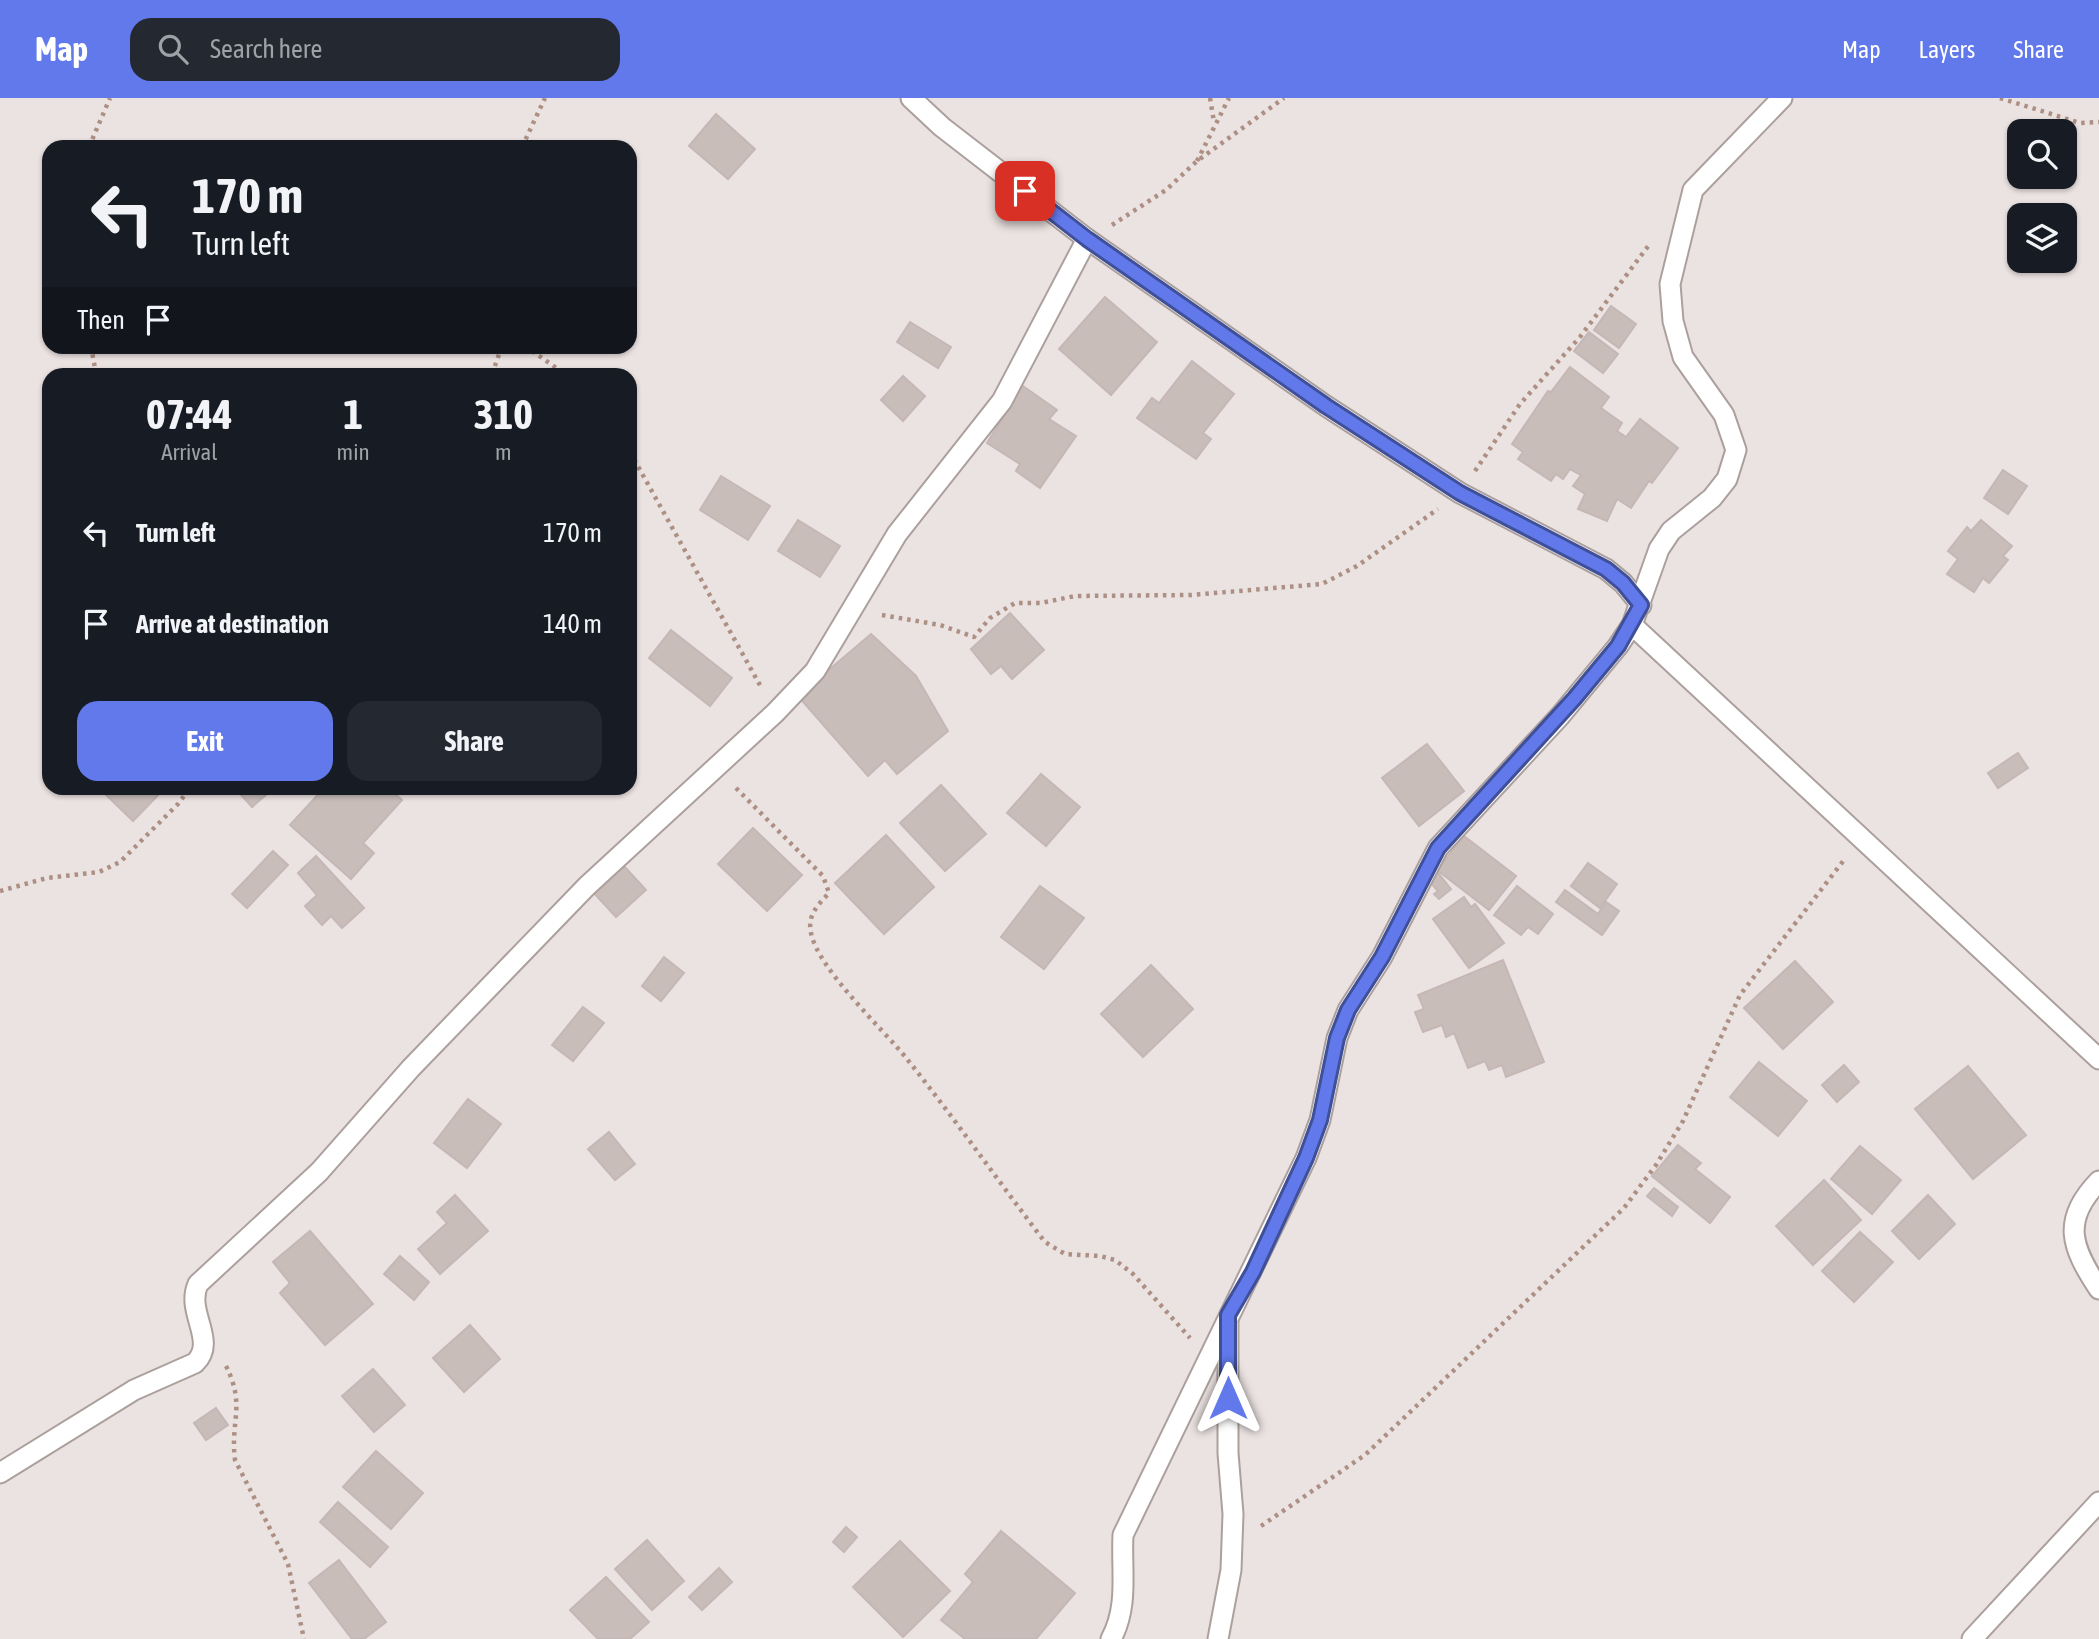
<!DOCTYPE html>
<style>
:root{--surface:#171b24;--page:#242831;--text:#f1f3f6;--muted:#9ea1a6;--accent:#6179ea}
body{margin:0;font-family:"Asap Condensed",sans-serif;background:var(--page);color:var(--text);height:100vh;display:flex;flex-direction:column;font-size:26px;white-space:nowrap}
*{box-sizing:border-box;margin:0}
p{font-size:23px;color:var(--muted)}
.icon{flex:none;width:38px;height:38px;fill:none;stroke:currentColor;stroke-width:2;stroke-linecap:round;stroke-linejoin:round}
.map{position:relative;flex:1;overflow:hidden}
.drawer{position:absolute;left:42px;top:270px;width:595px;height:427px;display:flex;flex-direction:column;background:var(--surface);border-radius:21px;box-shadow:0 2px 5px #0004}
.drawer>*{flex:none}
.guide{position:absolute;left:42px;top:42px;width:595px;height:214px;border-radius:21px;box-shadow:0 2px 5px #0004;background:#171b24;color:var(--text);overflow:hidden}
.tools{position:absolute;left:2007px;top:21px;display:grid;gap:14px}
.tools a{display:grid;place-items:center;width:70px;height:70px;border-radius:14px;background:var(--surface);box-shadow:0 2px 5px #0004;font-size:35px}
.pin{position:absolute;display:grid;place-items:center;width:60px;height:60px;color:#fff;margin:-30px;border-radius:14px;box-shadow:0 4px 10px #0006}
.me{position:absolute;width:77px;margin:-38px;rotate:0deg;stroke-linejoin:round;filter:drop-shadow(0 0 5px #0008)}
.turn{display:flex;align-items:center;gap:24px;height:147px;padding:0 35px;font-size:32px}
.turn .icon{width:91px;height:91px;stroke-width:2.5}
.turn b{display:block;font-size:49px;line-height:60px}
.then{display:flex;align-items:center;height:66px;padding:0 35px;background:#0003;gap:14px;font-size:26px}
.eta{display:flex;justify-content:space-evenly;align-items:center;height:119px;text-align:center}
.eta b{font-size:42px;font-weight:700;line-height:49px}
.primary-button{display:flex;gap:14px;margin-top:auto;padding:14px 35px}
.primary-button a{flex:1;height:80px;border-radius:21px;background:var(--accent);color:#fff;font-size:28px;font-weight:700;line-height:80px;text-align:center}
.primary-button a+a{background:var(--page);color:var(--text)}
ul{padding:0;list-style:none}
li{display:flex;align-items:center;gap:21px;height:91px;padding:0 35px}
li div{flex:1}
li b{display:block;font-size:26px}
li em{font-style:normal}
header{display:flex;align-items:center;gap:42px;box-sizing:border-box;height:98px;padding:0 35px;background:var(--accent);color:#fff}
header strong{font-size:33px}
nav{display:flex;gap:38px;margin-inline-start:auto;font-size:24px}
.search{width:490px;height:63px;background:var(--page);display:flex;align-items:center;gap:18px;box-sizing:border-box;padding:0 24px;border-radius:21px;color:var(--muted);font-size:26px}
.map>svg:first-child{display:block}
.building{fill:#c9bdba;stroke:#c5b7b5;stroke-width:2}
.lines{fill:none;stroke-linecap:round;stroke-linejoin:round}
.minor-casing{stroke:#aca09d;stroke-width:23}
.path{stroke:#ad8f84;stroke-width:4.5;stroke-dasharray:3.5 5;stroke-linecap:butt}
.minor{stroke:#fff;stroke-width:19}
.route-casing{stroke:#3f4f98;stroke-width:18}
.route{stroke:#6179ea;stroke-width:12}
</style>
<header>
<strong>Map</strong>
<div class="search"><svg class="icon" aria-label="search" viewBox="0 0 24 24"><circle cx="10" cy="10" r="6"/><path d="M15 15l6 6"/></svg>Search here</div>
<nav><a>Map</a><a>Layers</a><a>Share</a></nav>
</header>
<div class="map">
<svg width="2099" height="1541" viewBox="0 0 2099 1541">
<rect width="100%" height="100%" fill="#ebe3e2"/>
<g class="building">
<path d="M716 16 755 51 728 81 689 48Z"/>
<path d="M1105 199 1157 244 1111 297 1059 251Z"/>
<path d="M1611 208 1636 226 1619 250 1594 232Z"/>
<path d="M910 224 951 249 938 270 897 244Z"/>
<path d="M1589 234 1618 256 1603 275 1574 253Z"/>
<path d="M1192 263 1234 296 1203 335 1211 341 1196 361 1137 320 1152 300 1159 305Z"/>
<path d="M1570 269 1609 299 1601 310 1622 325 1617 333 1626 339 1640 321 1678 350 1652 385 1649 383 1631 410 1617 401 1607 423 1578 411 1585 396 1573 388 1581 377 1570 371 1563 381 1556 376 1551 383 1518 361 1523 354 1512 346 1548 293 1551 294Z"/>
<path d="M903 278 925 298 903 323 881 302Z"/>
<path d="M1020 286 1057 312 1049 321 1076 338 1040 390 1016 373 1020 366 987 345 1007 313 1003 310Z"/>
<path d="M2003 372 2027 388 2008 416 1984 400Z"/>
<path d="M721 378 770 408 748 442 700 412Z"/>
<path d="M798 422 840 448 820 479 778 453Z"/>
<path d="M1981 422 2012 448 2003 458 2008 462 1989 485 1983 480 1974 494 1947 476 1958 461 1948 453 1967 429 1971 433Z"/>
<path d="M1010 515 1044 552 1012 581 1001 568 991 576 971 551Z"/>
<path d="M671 532 732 580 710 608 649 560Z"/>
<path d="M871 536 916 578 948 633 897 676 885 662 868 678 798 598Z"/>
<path d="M1427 646 1464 693 1419 728 1382 680Z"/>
<path d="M2018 655 2028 670 1998 690 1988 675Z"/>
<path d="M1041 676 1080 709 1046 748 1007 715Z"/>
<path d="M941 687 986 736 945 773 900 725Z"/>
<path d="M99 690H165L133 723Z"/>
<path d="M235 690H271L273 691 252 709Z"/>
<path d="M324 690H389L402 702 363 745 374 755 351 781 290 727Z"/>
<path d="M753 730 802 777 767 813 718 766Z"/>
<path d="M886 737 934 789 884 836 835 785Z"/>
<path d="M1464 738 1516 778 1489 812 1437 772Z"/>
<path d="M273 753 288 767 247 810 232 796Z"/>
<path d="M316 758 364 810 342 830 331 818 322 827 305 808 317 797 298 775Z"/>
<path d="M1588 765 1617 786 1600 810 1571 788Z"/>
<path d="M623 767 646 792 616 819 593 794Z"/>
<path d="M1438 775 1451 791 1439 801 1434 796 1438 793 1429 783Z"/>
<path d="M1040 788 1084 820 1044 871 1001 839Z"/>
<path d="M1517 788 1553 816 1538 836 1528 829 1521 837 1494 817Z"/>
<path d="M1565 792 1598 816 1606 804 1619 813 1602 837 1556 804Z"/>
<path d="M1464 799 1471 809 1475 806 1504 845 1469 870 1433 821Z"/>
<path d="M664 859 684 875 661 903 642 888Z"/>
<path d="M1503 862 1544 964 1506 979 1502 967 1489 972 1485 963 1468 970 1454 935 1446 939 1442 927 1423 934 1415 914 1424 911 1418 897Z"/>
<path d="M1795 863 1833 904 1783 951 1744 910Z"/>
<path d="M1151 867 1193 911 1143 959 1101 916Z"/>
<path d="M583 909 604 925 573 963 552 947Z"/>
<path d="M1759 964 1807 1003 1778 1038 1730 999Z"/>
<path d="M1844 967 1859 984 1837 1004 1822 987Z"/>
<path d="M1968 968 2026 1037 1973 1081 1915 1011Z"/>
<path d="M468 1001 501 1026 467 1070 434 1045Z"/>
<path d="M609 1034 635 1066 615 1082 588 1051Z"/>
<path d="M1678 1047 1701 1065 1695 1071 1730 1099 1710 1125 1652 1078Z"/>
<path d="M1860 1048 1901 1082 1872 1116 1831 1081Z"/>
<path d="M1824 1082 1861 1122 1813 1167 1776 1128Z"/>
<path d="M1654 1090 1678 1109 1672 1118 1647 1098Z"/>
<path d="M455 1097 488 1133 440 1176 418 1151 447 1125 437 1114Z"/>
<path d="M1928 1097 1955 1126 1919 1161 1892 1133Z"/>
<path d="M310 1133 373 1206 325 1247 280 1195 290 1185 273 1164Z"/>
<path d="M1860 1134 1893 1164 1854 1204 1822 1173Z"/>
<path d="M400 1158 429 1184 414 1202 384 1176Z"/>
<path d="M470 1227 500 1261 464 1294 433 1260Z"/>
<path d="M373 1271 405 1307 374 1334 342 1298Z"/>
<path d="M216 1310 228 1327 206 1342 194 1325Z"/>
<path d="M376 1353 423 1395 391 1431 343 1389Z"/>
<path d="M338 1404 388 1449 370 1469 320 1424Z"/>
<path d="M846 1429 857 1439 844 1454 833 1444Z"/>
<path d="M1001 1433 1075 1495 1036 1541H965L941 1522 973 1484 965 1476Z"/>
<path d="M647 1442 684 1483 652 1512 615 1471Z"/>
<path d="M900 1443 950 1493 903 1539 853 1489Z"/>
<path d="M339 1462 386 1524 364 1541H352L309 1485Z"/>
<path d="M719 1470 732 1484 702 1512 689 1499Z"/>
<path d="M606 1479 649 1524 630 1541H598L570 1512Z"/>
</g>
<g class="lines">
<g class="minor-casing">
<g id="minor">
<path d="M911 0 942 29 1087 141 1326 308 1460 395 1606 471 1623 485 1641 507"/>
<path d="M1632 527 2099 961"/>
<path d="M2099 1083C2061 1122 2071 1149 2099 1191"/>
<path d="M0 1375 134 1292 195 1265C218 1243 185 1214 198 1186L319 1074 411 970 587 788 775 615 815 573 897 436 1002 303 1087 141"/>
<path d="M1111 1541C1129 1508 1121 1473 1123 1437L1306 1060 1320 1022 1337 940 1348 912 1382 859 1438 750 1560 618 1618 548 1632 527 1659 451 1671 433 1712 400 1727 381 1736 352 1724 317 1683 259 1673 223 1670 186 1693 92 1782 0"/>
<path d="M1218 1541 1231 1472 1233 1416 1228 1355V1225"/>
<path d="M1972 1541 2099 1404"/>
</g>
</g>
<g class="path">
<path d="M1210 0 1214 24"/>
<path d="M2000 0 2080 25 2099 24"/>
<path d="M89 49 110 0"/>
<path d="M522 49 545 0"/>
<path d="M1197 63 1229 0"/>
<path d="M1112 127 1166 92 1197 63 1284 0"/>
<path d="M91 248 96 276"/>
<path d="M525 248 565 276"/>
<path d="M492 276 502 248"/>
<path d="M630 354 761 589"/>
<path d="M1475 373 1520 306 1580 239 1649 147"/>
<path d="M882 517 940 527 974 539 990 520 1015 505H1041L1075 498 1191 497 1322 486 1357 468 1438 411"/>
<path d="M736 690 823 778 829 795C818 807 807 817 811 835 818 871 883 931 907 961 955 1021 998 1083 1045 1144L1065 1156 1100 1158 1115 1162 1133 1176 1190 1240"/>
<path d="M0 793 47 780 99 774 120 764 178 706 190 690"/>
<path d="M226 1268C246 1308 230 1322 235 1362L288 1466 304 1541"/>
<path d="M1261 1428 1365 1357 1624 1110 1656 1067 1683 1023 1740 897 1844 762"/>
</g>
<use href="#minor" class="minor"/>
</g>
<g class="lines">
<g class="route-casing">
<path id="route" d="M1025 93 1087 141 1326 308 1460 395 1606 471 1623 485 1641 507 1618 548 1574 601 1438 750 1382 859 1348 912 1337 940 1320 1022 1306 1060 1253 1174 1228 1217V1300"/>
</g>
<use href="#route" class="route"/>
</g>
</svg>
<div class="tools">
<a><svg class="icon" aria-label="search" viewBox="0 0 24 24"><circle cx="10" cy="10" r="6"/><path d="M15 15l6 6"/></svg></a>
<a><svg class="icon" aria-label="layers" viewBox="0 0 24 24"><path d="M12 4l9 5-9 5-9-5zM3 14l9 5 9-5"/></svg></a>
</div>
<div class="pin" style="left:1025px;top:93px;background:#d93025"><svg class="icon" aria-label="arrive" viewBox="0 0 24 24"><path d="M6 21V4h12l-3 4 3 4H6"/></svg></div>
<svg class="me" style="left:1228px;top:1300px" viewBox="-20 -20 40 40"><path d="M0-17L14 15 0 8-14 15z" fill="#6179ea" stroke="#fff" stroke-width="4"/></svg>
<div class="guide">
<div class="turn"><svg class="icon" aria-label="left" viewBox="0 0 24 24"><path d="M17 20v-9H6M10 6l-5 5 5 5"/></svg><div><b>170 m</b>Turn left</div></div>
<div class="then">Then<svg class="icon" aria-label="arrive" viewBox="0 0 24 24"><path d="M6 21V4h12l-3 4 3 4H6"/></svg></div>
</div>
<section class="drawer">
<div class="eta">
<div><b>07:44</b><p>Arrival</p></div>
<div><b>1</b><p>min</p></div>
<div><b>310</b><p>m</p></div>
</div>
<ul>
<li><svg class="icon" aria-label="left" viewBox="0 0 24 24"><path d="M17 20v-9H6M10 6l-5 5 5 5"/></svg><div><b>Turn left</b></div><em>170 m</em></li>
<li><svg class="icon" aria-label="arrive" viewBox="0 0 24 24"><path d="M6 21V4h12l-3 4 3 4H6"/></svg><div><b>Arrive at destination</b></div><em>140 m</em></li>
</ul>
<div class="primary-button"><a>Exit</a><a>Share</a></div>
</section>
</div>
